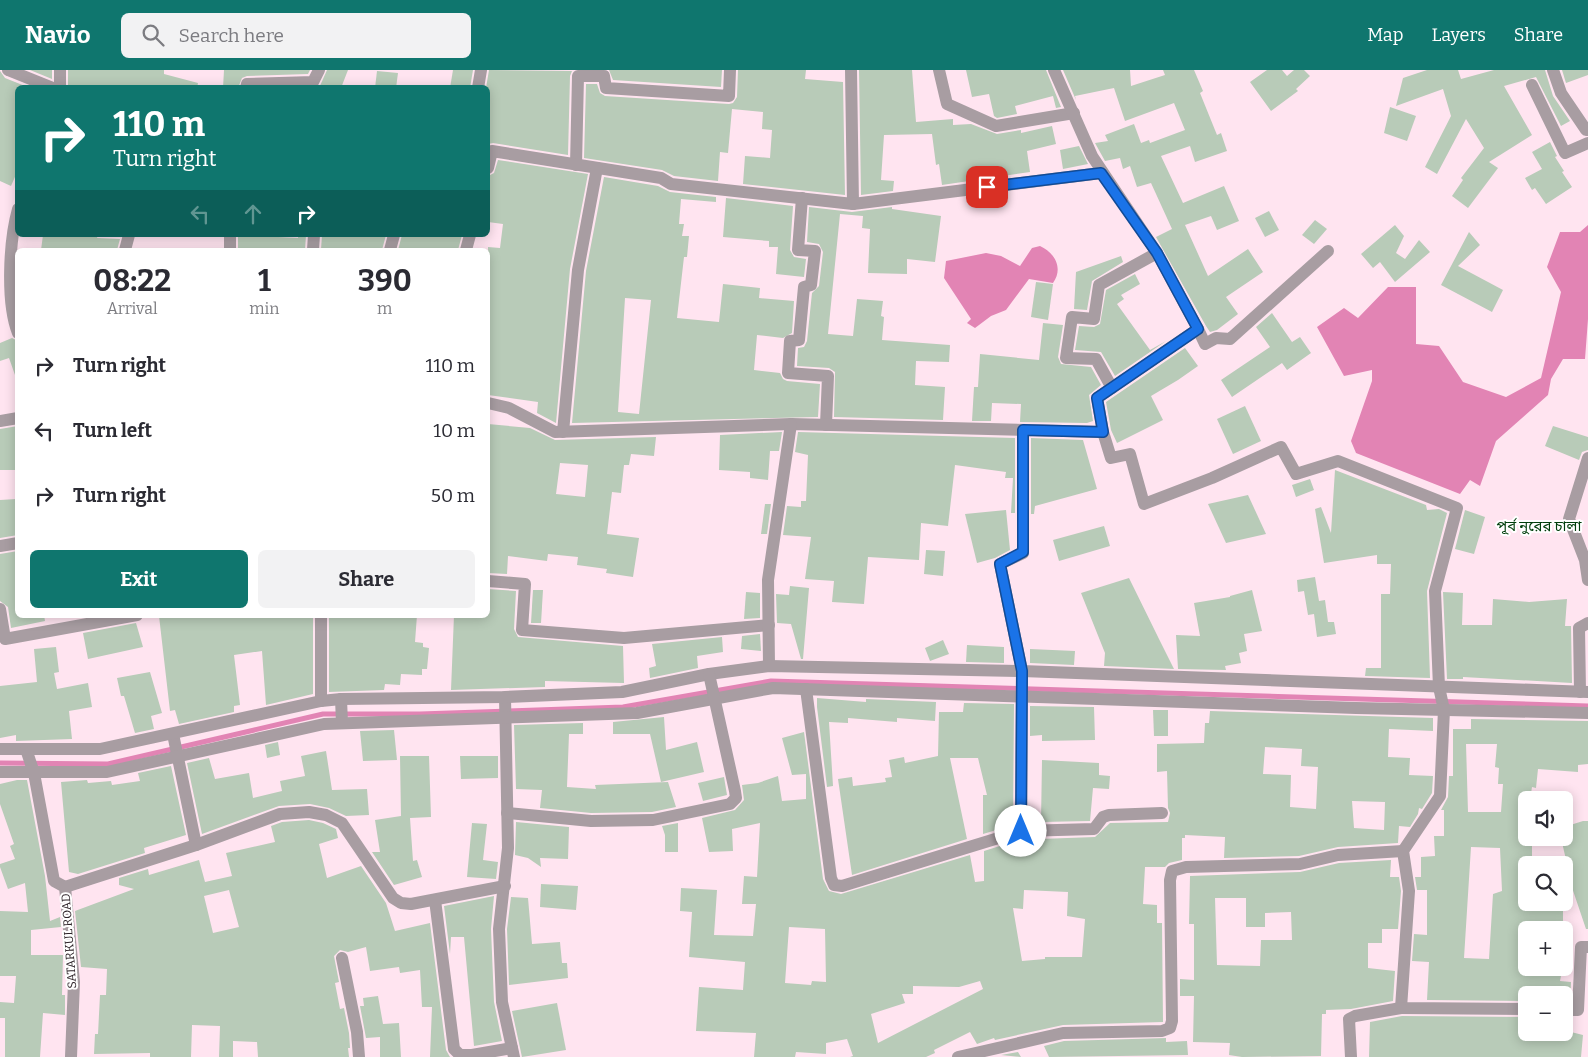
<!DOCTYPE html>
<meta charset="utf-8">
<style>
:root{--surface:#fff;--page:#f2f2f3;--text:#2b2b33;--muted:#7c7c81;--accent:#0f766e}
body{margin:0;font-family:Bitter,"Noto Sans Bengali",serif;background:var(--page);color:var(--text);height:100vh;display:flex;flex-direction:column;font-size:19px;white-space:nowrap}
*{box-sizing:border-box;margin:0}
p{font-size:16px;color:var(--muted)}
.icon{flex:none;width:28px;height:28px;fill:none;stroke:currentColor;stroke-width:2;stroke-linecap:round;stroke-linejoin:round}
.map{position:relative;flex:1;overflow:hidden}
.details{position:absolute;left:15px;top:178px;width:475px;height:370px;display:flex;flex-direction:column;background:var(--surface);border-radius:8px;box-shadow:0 2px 12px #0003}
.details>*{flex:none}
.banner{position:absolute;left:15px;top:15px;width:475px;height:152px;border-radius:8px;box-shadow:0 2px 12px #0003;background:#0f766e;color:#fff;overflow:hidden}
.tools{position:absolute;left:1518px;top:721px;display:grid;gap:10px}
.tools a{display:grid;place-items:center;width:55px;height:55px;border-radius:8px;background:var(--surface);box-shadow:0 2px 12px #0003;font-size:25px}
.pin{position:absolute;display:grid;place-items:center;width:42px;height:42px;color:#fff;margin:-21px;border-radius:10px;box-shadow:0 2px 8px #0006}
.me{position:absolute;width:55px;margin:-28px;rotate:0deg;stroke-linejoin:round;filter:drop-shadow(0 0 4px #0008)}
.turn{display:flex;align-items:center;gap:18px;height:105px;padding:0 15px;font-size:22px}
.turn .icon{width:65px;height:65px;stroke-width:2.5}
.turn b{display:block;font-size:35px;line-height:42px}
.lanes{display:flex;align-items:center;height:48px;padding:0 15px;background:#0003;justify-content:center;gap:25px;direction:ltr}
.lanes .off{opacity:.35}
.eta{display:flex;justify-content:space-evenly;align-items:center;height:85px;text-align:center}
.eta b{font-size:30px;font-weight:700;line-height:35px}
.action{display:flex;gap:10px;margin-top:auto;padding:10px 15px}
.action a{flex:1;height:58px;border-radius:8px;background:var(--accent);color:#fff;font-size:20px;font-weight:700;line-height:58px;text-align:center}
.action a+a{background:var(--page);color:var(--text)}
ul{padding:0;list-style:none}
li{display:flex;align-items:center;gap:15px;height:65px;padding:0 15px}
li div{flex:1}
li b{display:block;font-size:19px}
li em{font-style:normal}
header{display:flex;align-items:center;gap:30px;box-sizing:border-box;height:70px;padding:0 25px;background:var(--accent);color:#fff}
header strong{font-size:24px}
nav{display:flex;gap:28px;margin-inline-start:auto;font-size:18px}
.search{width:350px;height:45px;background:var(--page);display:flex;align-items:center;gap:12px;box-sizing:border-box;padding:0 18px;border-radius:8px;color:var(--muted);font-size:19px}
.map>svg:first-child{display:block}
.water{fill:#e284b4}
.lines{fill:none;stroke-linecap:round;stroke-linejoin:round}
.stream{stroke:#e284b4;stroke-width:5}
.building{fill:#b8cbb8;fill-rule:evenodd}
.minor{stroke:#a89da2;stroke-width:12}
.route-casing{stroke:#114b97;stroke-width:12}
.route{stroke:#1a73e8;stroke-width:9}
.labels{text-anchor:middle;stroke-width:4;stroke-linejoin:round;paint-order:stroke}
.street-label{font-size:12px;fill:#2c2227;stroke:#fff}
.quarter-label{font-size:15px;fill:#003f0c;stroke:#fff}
</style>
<header>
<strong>Navio</strong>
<div class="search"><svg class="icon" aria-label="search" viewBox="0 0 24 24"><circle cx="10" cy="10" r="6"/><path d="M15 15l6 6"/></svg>Search here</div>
<nav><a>Map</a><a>Layers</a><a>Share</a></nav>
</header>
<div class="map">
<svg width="1588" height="987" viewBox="0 0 1588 987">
<rect width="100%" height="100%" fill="#ffe4f0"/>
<g class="water">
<path d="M1588 155V249L1585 289H1563L1551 309 1548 325 1496 371 1480 416 1470 410 1460 424 1356 383 1351 371 1372 311V300L1344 306 1317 257 1344 238 1358 248 1388 217H1416V274L1439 276 1463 312 1506 327 1541 308 1561 222 1547 197 1560 162H1580Z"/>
<path d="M1040 176C1054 182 1064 198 1053 213L1029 209 1006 240 991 246 975 258 967 253 971 249 944 208 946 191 986 183 1001 186 1020 196 1032 178Z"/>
</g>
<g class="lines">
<path class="stream" d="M0 693 108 694 323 644H420L623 637 771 611 1588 636"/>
</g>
<g class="building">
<path d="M30 0H52V9Z"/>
<path d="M68 0H164V4L198 13 197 18H68Z"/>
<path d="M224 0H310L308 4 247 6 242 8 238 18H223Z"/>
<path d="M327 0H348L341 18H319Z"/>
<path d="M453 0H473L470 18H450Z"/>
<path d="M489 0 572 1 570 6 568 85 493 73 488 74 486 18Z"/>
<path d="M609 0H722L721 17 613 10Z"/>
<path d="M738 0H806L805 9 843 12 845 125 743 114 745 86 770 88 772 60 762 59 763 42 732 39 728 83 720 82 718 111 674 106 662 100 584 88 586 14H597L600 23 605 26 729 34 733 33 737 27Z"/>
<path d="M859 0H912L916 52 953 49V55L971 54 997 64 1021 60V63L1052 56 1056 74 1027 81 1030 102 942 115 939 94 936 95 932 64 884 65 881 110 894 111 893 121 861 125Z"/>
<path d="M966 0H1046L1061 37 1056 38 1053 26 1015 36 1017 44 997 48 994 46 989 24 972 27Z"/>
<path d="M1063 0H1130L1131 16 1165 5 1163 0H1194L1203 21 1200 23 1217 65 1221 63 1227 81 1195 92 1190 76 1161 86 1183 133 1224 116 1239 151 1217 160 1211 146 1185 155 1208 206 1248 179 1263 202 1226 227 1238 244 1217 260 1210 262 1206 256 1156 167 1172 159 1151 113 1137 117 1130 96 1123 99 1120 88 1105 91 1095 73 1108 71 1105 65 1134 54 1141 73 1149 70 1150 73 1185 60 1174 33 1125 51 1114 18 1075 26 1076 30Z"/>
<path d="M1267 0H1282L1287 6 1294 0H1304L1310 6 1296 19 1298 21 1271 41 1250 12Z"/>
<path d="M1427 0H1458L1461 9 1494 0H1545L1553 26 1570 51 1561 56 1536 7 1504 16 1532 65 1489 92 1498 98 1468 138 1452 126 1463 110 1461 108 1484 78 1466 49 1437 104 1425 97 1451 46 1443 19 1396 36 1403 8Z"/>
<path d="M1562 0H1588V5L1566 13Z"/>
<path d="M0 1 5 8 30 18H18V100L11 116 0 111Z"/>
<path d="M377 1 398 3 396 18H375Z"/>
<path d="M1390 37 1416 46 1407 71 1384 63Z"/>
<path d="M1550 72 1557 86 1555 87 1564 101 1562 102 1572 117 1546 134 1535 118 1532 120 1525 108 1542 99 1532 82Z"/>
<path d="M1079 76 1088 94 1063 99 1060 80Z"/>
<path d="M498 90 588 104 570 199 556 353 537 343 538 332 488 325V177L500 178 503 154 488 152V106L494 103Z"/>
<path d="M604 107 658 116 670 122 716 127V132L681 129 679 154H684L682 166H689L687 187H684L677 248 719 252 723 214 760 218 759 228 794 231 792 263 783 268 757 265 754 300 780 303 783 309 787 311 820 314 818 347 572 353 586 201ZM625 228 651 230 639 344 618 342Z"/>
<path d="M726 128 793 136 790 180 794 187 806 189 804 207 776 204 778 177H769V171L723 167Z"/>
<path d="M809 137 852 142 892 137V139L941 146 935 192 907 189V204L868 203 870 159 862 158 863 146 840 144 828 264 853 266 857 229 883 231 881 246 884 247 882 270 950 275 949 292 916 291 915 315 945 317 943 350 834 347 835 302 829 298 797 296 798 278 804 277 807 271 812 223 819 216 823 182 819 174 807 172Z"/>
<path d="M1269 141 1279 160 1265 167 1255 148Z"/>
<path d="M1315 150 1327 159 1314 174 1302 165Z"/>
<path d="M1395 155 1404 166 1396 183 1405 189 1419 170 1430 182 1395 212 1380 192 1373 198 1361 184Z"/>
<path d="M1469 162 1480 175 1458 196 1503 220 1492 242 1441 215Z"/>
<path d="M43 165H98L97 168 120 169 117 180H41Z"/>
<path d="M238 165 298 168V165H306L305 180H238Z"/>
<path d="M322 165H386L382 180H321Z"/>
<path d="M402 165H462L458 180H398Z"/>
<path d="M1121 186 1123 192 1092 211 1087 240 1074 239 1076 202Z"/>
<path d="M1135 204 1140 214 1121 225 1124 229 1117 234 1150 280 1166 271 1115 306 1101 282 1075 280 1079 256 1094 257 1100 254 1106 220Z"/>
<path d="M1036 212 1053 214 1048 250 1031 247Z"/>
<path d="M1272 243 1292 272 1300 267 1311 283 1287 300 1282 293 1232 327 1221 310 1270 277 1256 257Z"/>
<path d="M1043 253 1063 255 1058 287 1061 294 1091 297 1101 315 1089 325 1093 351 1087 353 1020 352 1021 334 992 333 991 351H972L974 317H978L980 284 1039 290Z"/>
<path d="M12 268 18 271V304L15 305 9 288 0 291V273Z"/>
<path d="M1185 278 1198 296 1178 310 1151 326 1163 350 1117 373 1111 360 1106 332Z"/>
<path d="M1245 336 1261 371 1233 384 1217 349Z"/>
<path d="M488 354 530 358 555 370 656 367 654 386 631 384 629 395H624L621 423 612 422 607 464 639 468 633 507 606 503 607 499 577 495 578 487 548 484 547 491 508 486 507 504 488 503 490 467H488ZM560 393 588 395 585 427 556 424Z"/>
<path d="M18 356V400H0V359Z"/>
<path d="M1553 356 1588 367V380L1582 382 1579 390 1545 376Z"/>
<path d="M782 362 779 381H770L768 410 750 408V402L719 400 720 365Z"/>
<path d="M798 362 1015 368V443H1011L1013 408H1005L1006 402 955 395 948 456 921 453 919 490 868 487 864 534 832 532 834 511 805 509 811 467 783 465 787 436 801 437V431H806L808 385 795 382Z"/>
<path d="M1031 368 1083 370 1097 419 1035 436 1034 444H1031Z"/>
<path d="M1335 400 1426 435 1427 440 1439 439 1447 443 1427 521 1430 608 1365 606 1366 598H1381V524H1390L1391 494H1377V485L1324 493 1315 439 1321 437 1331 463Z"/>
<path d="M1310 409 1314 420 1296 427 1292 415Z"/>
<path d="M1248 425 1266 464 1226 473 1208 434Z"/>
<path d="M16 429 18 465 0 468V430Z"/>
<path d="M765 434H771L767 464H761Z"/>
<path d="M1006 440 1010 480 995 488 977 493 965 444Z"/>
<path d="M1465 440 1485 447 1474 484 1455 479Z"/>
<path d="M1104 456 1110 476 1059 491 1053 470Z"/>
<path d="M926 480 945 481 943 506 924 504Z"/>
<path d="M18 481V545H44L45 551 11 558 8 537 0 531V484Z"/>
<path d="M1315 507 1319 531 1325 530 1328 552H1334L1336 564 1317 567 1314 544 1308 545 1304 521 1298 522 1297 510Z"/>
<path d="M1129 508 1159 569 1174 599 1104 596 1105 583 1081 523Z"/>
<path d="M790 516 809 518 803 589H801L791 554 777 553 776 524 789 525Z"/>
<path d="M488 519 516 521 514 559 518 567 623 576 624 613 545 611V617L451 620 454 545H488Z"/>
<path d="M533 520H543L541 553H531Z"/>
<path d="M1252 520 1262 561 1244 564 1247 581 1239 583 1241 593 1225 596 1226 600 1178 599 1176 565 1200 566 1194 533 1230 527V526Z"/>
<path d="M746 522 760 523V548L744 549Z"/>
<path d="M1443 522 1463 523 1462 555H1492L1493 529 1529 532 1567 529 1565 556H1571L1572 613 1463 607V609H1447Z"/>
<path d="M168 545H313V624L266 635 262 581 234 585 240 635 234 636V642L179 654 175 640 170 641 159 546Z"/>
<path d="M329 545H417L415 572 423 573V577L429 578 427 599H422V605L401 604 400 615 385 614 384 620 329 622Z"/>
<path d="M136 553 143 577 88 589 83 563Z"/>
<path d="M760 564 761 581 741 579 742 566Z"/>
<path d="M722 567 723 582 697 586 698 598 650 608 649 598 656 596 652 574Z"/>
<path d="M943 570 949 584 930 591 925 578Z"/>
<path d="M967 575 1004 577V593L966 592Z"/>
<path d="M56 577 59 602 54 603 57 619 88 613 92 637 69 641 72 669 16 671V665L0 668V616L37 612 34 579Z"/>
<path d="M1030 579 1075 581 1074 595 1030 593Z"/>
<path d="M150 602 162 643 151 646 154 659 135 663 124 626H121L117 608Z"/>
<path d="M817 628 866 632V629L936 632 935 651 897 648V652L848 648V653L829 652 833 716 827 717 817 637Z"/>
<path d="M964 633 1014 634 1013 755 983 764V725H987L978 688H950L967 769 852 805 838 709 852 707 853 716 886 712 885 708 892 707 889 690 904 687 905 693 938 686 939 642H963Z"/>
<path d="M1030 636 1094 637 1095 670 1042 671V665L1030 666Z"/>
<path d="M1153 640H1168V666H1154Z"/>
<path d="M1210 641 1433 648V661L1389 659 1388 687 1410 688 1409 705 1433 706 1432 723 1422 739 1419 738 1418 744 1410 757 1399 756 1398 773 1338 777 1299 786 1224 788 1225 767 1185 765V768H1182V790L1169 793 1165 797H1145L1143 834 1157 835V853H1162L1163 952 1063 955 995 970 994 968 977 974 970 962 934 980 935 983 926 987H850L853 986 847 969 826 973V984L796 982 795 987H754L756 963 696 961 699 917 743 920 745 892 689 887 692 842 680 841 681 818 717 820 714 865 753 866 756 834H742L744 806 757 807 760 753 732 759 733 781 709 782 702 748 735 740 744 730 742 715 758 713 778 706 782 731 806 729V704L792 705 782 668 804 662 823 809 829 821 841 824 970 785 975 812 984 811V781L1019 770V776H1040V769L1095 767 1110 753 1168 752 1170 743 1168 738 1167 701 1157 702V674L1204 673 1205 653H1209ZM1265 677 1302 679 1301 696 1318 697 1316 739 1290 737 1291 705 1263 704ZM1352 731 1385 732 1384 760 1354 758ZM1024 820 1068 822 1067 846 1085 849 1082 887H1045V889L1022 891 1013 838 1023 839ZM789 857 825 859 826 912 812 911 811 915 785 913ZM980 911 983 919 878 973 871 944 905 933 902 924H913V916L959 917Z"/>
<path d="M664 647 666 680 697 672 704 702 661 712 650 664H613V652Z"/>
<path d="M1471 649 1588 651V694L1578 695V702L1538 699 1536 718 1532 717 1530 730H1526V768H1532V795H1526V832H1537V837L1563 835V860H1526V902L1551 904V906H1561L1560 911 1571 912 1570 932H1564V925H1526V931L1427 930 1429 892 1412 891 1414 864 1427 865V820H1417L1415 807H1421V787L1435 786 1434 766H1444V740H1441L1448 727 1449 706H1453V659H1471ZM1466 674H1497L1495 697 1499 698 1498 714H1503L1501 742H1468ZM1471 777 1500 778 1502 821 1493 824 1489 889 1464 888Z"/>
<path d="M583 653V664H569L567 717 596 719 595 715 668 712 676 737 652 742 591 743 540 738 542 720 516 719 514 655Z"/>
<path d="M394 660 397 690 363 691 360 661Z"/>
<path d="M278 672 280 685 267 688 265 675Z"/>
<path d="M326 681 332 720 367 719 369 745 346 746 329 738 310 734 279 736 202 764 187 693 209 688 215 709 249 703 253 728 282 721 280 711 305 706 301 686Z"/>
<path d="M400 686H429L431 747 410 748 413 791 417 790 422 807 394 815 372 782H380L375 750 401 746Z"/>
<path d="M460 686H498V708L461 709Z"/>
<path d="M1042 690 1099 693V705L1110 706 1109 719 1093 718 1090 751 1041 752Z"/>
<path d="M171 696 186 765 144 778 145 783 78 804 69 802 61 712 87 710 88 713 111 711 112 715 140 711 138 703Z"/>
<path d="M724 707 727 725 703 731 698 713Z"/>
<path d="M17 710H27L45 806 50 851 60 847 61 857 31 860V885H63L62 925H65V945L43 943 40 987H5V948H0V932L14 933 16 906H0V841L28 842 25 813 8 819 0 797V794L15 789 10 776 14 774 0 734V714Z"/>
<path d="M309 750 323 753 336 759 338 768 319 774 327 808 361 796 386 833 395 861 430 853 446 980 450 987H430L432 937H422L420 900 400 903 399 897 370 901 366 877 348 882 340 880 334 886 339 912 335 913 340 939 344 938 349 963 350 978H348L349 987H258L257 972 233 971V987H219L220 956 192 955 191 987H150V983L94 984 95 964H98L100 925H106L107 899 81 897 75 841 134 819 119 815V808L148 799 149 805 199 790 205 812 232 806 226 783 275 772 271 756 282 752ZM229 820 239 857 213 863 204 826Z"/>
<path d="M1583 751H1588V859H1586L1564 794H1567L1561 768H1564V757Z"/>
<path d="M516 752 569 757 568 789 540 788 541 797 528 788 515 785Z"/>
<path d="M472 753 487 754 483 790 498 792 496 809 467 807Z"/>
<path d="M678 753V782H665V765L662 756Z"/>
<path d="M1391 790 1390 807H1399L1401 821 1398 859H1382V873H1368V898L1395 901 1393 931 1351 939 1326 940V944H1322L1321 986 1242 987 1229 985 1230 973 1193 972 1194 926H1180V909L1194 910V854H1189L1190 806 1300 802 1339 793ZM1215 828H1246V857H1265V843L1291 842 1292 870H1261L1260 896 1217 895Z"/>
<path d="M541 814 578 816 576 840 540 837Z"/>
<path d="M494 826 491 859 494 932 502 971 474 976 464 867H451L450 884 444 836Z"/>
<path d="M511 827 528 828 532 874 560 872 562 893H567L568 908 509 915 507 859Z"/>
<path d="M378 926 383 954 399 953 401 987H380V967L366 968 360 936H364L363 928Z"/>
<path d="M557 933 566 980 522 987 512 941Z"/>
<path d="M1402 946 1526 947V962H1571L1583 965 1581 987H1369L1370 952Z"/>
<path d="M1166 968V972L1187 971 1188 985 1049 987 1044 976 1064 971Z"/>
<path d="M1018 982 1021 987 1001 985Z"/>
</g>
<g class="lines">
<g class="minor">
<path d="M8 0 53 18"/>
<path d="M939 0 947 34 996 56 1074 43"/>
<path d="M1553 0 1561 23 1586 60H1588"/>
<path d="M1532 15 1565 83 1588 73"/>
<path d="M60 18V0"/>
<path d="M246 18 247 14 313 12 319 0"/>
<path d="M478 18 481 0"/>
<path d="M576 95 578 6H604L606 18 729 26 730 0"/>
<path d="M488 98 492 81 661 108 671 114 853 134 851 0"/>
<path d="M802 128 798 180 815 181 811 215 804 217 799 270 790 271 788 303 828 306 826 355"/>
<path d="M853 134 1101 103"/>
<path d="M18 139C9 171 6 233 18 263"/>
<path d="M125 180 129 165"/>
<path d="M230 180V165"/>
<path d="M313 180 314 165"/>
<path d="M390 180 394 165"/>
<path d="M466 180 470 165"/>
<path d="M1198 259 1205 274 1216 268 1230 269 1328 181"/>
<path d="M1112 318 1096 289 1066 288 1072 247 1094 249 1099 215 1157 183"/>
<path d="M488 333 509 338 555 362 791 354 1103 362 1097 328 1198 259 1157 183 1092 86 1054 0"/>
<path d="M0 351 18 348"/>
<path d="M563 362 578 200 597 98"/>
<path d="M1103 362 1111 388 1130 384 1144 434 1212 408 1281 377 1296 404 1338 391 1457 438 1435 521 1439 617 1444 640 1440 726 1403 781 1409 821 1401 938 1526 939"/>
<path d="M1588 388 1569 449 1585 490 1588 510"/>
<path d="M0 476 18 473"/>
<path d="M488 511 525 514 522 560 624 568 769 555"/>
<path d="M0 539 5 569 137 545"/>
<path d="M321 545V631"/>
<path d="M769 596 768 510 791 354"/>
<path d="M806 619 831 808 834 815 842 816 1021 761 1022 601 1000 494 1023 483V360"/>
<path d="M1580 622 1579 558 1588 553"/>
<path d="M505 627 508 778 499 859 502 932 514 987"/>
<path d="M341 629 342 653"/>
<path d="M173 664 196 775"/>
<path d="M0 679H100L321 631 341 629 505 627 622 622 709 604 769 596 1022 601 1588 622"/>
<path d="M26 679 34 703 54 811 65 817 74 912 71 987"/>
<path d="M0 702H107L324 654 637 643 773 618 1356 638 1588 643"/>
<path d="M507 743 591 751 653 750 730 734 736 728 735 721 709 604"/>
<path d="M1021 761 1094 759 1103 747 1109 745 1162 743"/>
<path d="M65 817 196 775 280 744 309 742 326 745 342 753 393 828 401 833 411 834 505 816"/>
<path d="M435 830 454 979 460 985H472L512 978"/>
<path d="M342 888 357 962 359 987"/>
<path d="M1564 940H1578L1581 877H1588"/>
<path d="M958 987 1063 963 1162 961 1170 958 1172 951 1170 810 1172 801 1186 797 1300 794 1338 785 1403 781"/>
<path d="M1351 987 1349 949 1355 946 1401 938"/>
</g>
</g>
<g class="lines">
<g class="route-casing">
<path id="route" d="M987 117 1101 103 1157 183 1198 259 1097 328 1103 362 1023 360V482L1000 494 1022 601 1021 761"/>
</g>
<use href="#route" class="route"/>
</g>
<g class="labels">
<g class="street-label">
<text transform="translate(69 871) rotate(-94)" y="4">SATARKUL ROAD</text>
</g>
<g class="quarter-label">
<text x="1539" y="461">পূর্ব নুরের চালা</text>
</g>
</g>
</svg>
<div class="tools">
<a><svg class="icon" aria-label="sound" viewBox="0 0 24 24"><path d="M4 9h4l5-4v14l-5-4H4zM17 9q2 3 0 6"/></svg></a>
<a><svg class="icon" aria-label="search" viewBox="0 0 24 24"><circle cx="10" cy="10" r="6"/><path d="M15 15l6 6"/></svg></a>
<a>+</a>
<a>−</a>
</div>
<div class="pin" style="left:987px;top:117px;background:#d93025"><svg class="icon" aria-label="arrive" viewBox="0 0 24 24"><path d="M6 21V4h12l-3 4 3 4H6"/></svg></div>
<svg class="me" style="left:1021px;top:761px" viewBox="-20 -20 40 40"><circle r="19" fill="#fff"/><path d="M0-13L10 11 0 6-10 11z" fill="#1a73e8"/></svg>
<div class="banner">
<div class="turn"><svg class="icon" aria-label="right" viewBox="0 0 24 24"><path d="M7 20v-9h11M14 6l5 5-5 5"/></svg><div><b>110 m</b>Turn right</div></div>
<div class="lanes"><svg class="icon off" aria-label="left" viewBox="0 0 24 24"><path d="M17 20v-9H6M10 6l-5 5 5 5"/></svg><svg class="icon off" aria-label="ahead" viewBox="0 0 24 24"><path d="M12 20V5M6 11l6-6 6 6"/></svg><svg class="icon" aria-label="right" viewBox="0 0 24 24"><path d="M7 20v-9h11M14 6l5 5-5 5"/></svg></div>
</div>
<section class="details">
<div class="eta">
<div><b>08:22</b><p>Arrival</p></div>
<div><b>1</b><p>min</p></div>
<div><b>390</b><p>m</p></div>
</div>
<ul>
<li><svg class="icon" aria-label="right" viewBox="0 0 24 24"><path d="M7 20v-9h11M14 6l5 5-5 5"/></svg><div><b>Turn right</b></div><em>110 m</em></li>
<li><svg class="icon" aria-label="left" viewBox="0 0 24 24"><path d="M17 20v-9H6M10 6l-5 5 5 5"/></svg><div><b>Turn left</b></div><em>10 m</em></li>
<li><svg class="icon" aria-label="right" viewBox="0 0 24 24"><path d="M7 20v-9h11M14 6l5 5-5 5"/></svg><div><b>Turn right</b></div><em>50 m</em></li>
</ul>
<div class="action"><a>Exit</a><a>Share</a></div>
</section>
</div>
